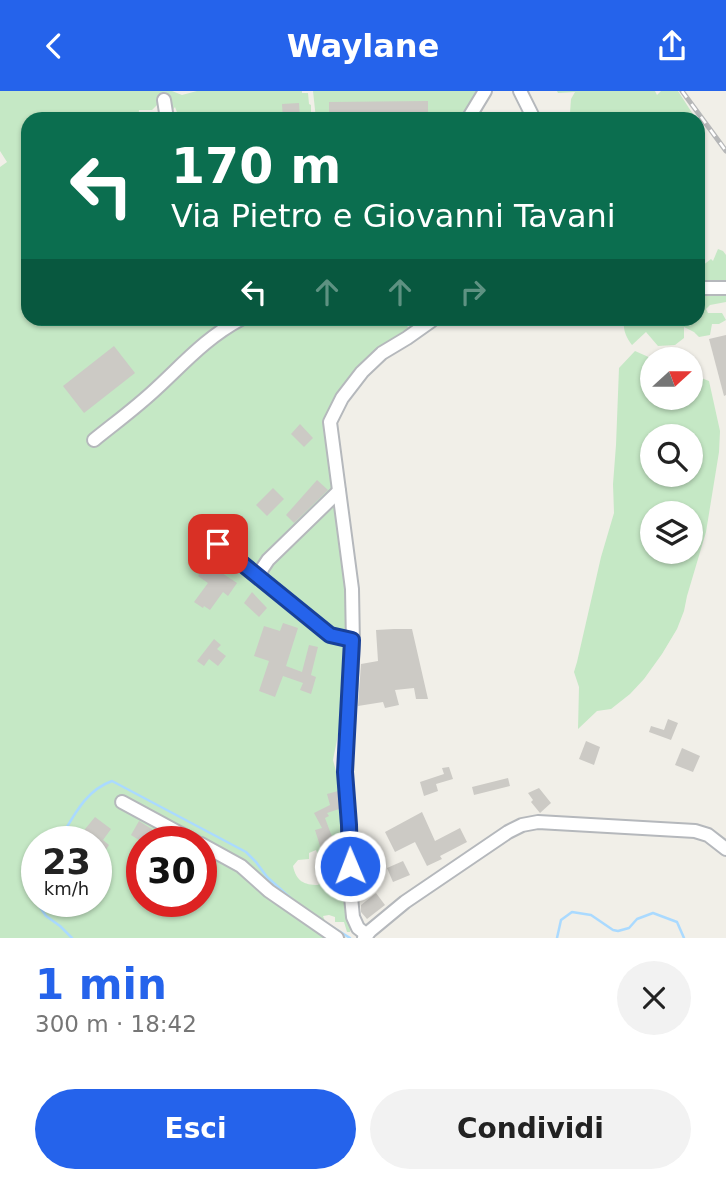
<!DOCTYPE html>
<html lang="it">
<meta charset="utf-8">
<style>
:root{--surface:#fff;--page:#f2f2f2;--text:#222;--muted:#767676;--accent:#2563eb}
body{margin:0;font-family:"DejaVu Sans",sans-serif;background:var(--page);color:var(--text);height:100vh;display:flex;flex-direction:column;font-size:26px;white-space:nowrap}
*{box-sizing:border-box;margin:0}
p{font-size:23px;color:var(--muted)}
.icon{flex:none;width:38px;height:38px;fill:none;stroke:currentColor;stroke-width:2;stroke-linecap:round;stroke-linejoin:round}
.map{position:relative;height:847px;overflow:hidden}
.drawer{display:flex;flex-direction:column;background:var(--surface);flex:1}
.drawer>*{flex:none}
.top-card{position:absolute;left:21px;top:21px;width:684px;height:214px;border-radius:21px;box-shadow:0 2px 5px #0004;background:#0b6e4f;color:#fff;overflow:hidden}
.needle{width:46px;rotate:69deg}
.buttons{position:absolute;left:640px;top:256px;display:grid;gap:14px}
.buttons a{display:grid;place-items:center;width:63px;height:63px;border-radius:50%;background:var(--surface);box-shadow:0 2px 5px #0004;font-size:35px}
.speed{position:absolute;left:21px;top:735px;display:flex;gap:14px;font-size:35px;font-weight:700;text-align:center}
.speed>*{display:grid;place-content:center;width:91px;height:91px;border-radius:50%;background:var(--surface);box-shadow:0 2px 5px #0004;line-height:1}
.speed small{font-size:18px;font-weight:400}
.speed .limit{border:10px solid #d22;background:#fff;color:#111}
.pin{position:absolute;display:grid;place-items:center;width:60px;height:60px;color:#fff;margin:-30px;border-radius:14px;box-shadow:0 4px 10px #0006}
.me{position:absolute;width:77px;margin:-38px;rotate:359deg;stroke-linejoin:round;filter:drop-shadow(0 0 5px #0008)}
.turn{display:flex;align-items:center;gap:24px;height:147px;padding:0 35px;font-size:32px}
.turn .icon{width:91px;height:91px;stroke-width:2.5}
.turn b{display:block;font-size:49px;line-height:60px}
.lanes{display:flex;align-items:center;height:66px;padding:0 35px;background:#0003;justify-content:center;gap:35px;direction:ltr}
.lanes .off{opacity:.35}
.round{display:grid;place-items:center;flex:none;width:74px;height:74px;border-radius:37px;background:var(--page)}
.overview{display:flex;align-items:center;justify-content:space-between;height:119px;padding:0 35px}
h1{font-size:42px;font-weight:800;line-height:52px;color:var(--accent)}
.action{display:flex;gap:14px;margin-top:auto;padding:14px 35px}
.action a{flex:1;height:80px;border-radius:42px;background:var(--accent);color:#fff;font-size:28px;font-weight:800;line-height:80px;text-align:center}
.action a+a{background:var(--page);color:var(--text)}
header{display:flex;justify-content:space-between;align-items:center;height:91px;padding:0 35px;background:var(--accent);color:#fff;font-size:32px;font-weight:800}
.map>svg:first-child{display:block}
.green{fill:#c5e8c5;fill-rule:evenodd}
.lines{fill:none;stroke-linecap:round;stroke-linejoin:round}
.stream{stroke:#aadaff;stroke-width:2.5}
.building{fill:#cccac5}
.minor-casing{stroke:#b5b8bc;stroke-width:16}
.minor{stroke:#fff;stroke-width:12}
.rail-casing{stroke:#b6b7b8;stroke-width:5}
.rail{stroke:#fff;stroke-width:2.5;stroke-dasharray:8;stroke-linecap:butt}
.route-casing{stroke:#184099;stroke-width:18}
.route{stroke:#2563eb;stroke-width:12}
</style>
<header><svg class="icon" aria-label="back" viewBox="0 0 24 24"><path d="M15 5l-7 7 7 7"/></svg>Waylane<svg class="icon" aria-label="share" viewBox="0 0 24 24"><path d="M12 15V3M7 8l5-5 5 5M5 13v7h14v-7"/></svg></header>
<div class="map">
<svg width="726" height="847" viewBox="0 0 726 847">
<rect width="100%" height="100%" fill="#f1efe8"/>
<g class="green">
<path d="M0 0H172L182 4 197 0H302V2H308L309 13 311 14V28H184L183 23 178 24 175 16 171 21 165 13 157 14 152 19H139L138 28H28V228H405L409 240 375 262 338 302 323 334 328 345 351 527 344 614 333 669 346 718 347 765 343 768 324 771 320 768 316 759 309 762V768L298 769 293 775C296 790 304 794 318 794L329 784 334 789 339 787 344 790 342 797 343 803 347 804 351 836 350 841H347L344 831H335V826L329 824 323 825 326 833 346 847H0V76L7 71 0 60ZM37 751H96V810H37ZM142 751H201V810H142Z"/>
<path d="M313 0H480L464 28H316Z"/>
<path d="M557 0H655L657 4 661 0H678L696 28H579L570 22 571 8 575 1 558 2Z"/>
<path d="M718 158 723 160 726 164V211L710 214 706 218 708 222H722L726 229 719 233H712L710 244 699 246 694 241 684 236V247L675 254 658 255 646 241 632 254C625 245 623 238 624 228H698V174L702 175 711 168 713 170Z"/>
<path d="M635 260 653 268V306H691V283L709 290 720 340 719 361 706 441 687 505 684 520 677 538 662 563 644 588 630 603 611 618 597 620 578 638 579 596 574 581 577 571 601 466 614 422 613 393 616 354 619 277ZM653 345H691V383H653ZM653 422H691V460H653Z"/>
</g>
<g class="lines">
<g class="stream">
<path d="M58 751C73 727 84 700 112 690L246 761 256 771 267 786 295 811"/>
<path d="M37 802 36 810 46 825 60 835 72 847"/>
<path d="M326 832 350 847"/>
<path d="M557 847 561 829 572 821 591 824 613 839 618 840 629 837 637 828 653 822 677 831 684 847"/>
</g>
</g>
<g class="building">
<path d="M428 10V27L329 28V11Z"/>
<path d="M299 12 300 28H283L282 13Z"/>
<path d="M726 244V304L724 305 709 248Z"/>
<path d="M114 255 135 282 84 322 63 295Z"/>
<path d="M300 333 313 347 304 356 291 343Z"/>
<path d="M317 389 328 399 294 432 286 424Z"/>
<path d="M273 397 284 408 267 425 256 414Z"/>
<path d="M207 472 237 492 228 505 223 501 210 519 204 515 203 517 194 511 208 492 198 485Z"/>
<path d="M252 501 267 517 259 526 244 512Z"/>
<path d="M283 532 298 537 286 575 302 581 309 554 318 556 311 584 316 586 311 603 300 599 303 592 283 585 275 606 259 600 269 570 254 565 264 535 280 540Z"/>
<path d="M394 538H412L428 608H416L414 597 395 599 399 614 385 617 383 611 358 615 361 573 378 570 376 539Z"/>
<path d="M214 548 221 554 217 558 226 565 218 575 209 568 204 575 197 570Z"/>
<path d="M668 628 678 632 671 649 649 641 651 635 664 639Z"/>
<path d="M586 650 600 656 594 674 579 668Z"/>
<path d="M682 657 700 665 693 681 675 674Z"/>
<path d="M449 676 453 688 436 693 438 700 424 705 420 691 444 683 442 677Z"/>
<path d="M508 687 510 695 474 704 472 696Z"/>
<path d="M539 697 551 712 540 722 531 711 533 709 528 702Z"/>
<path d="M338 700 339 718 327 722 329 725 325 727 334 751 329 753 328 751 333 765 324 768 315 739 322 737 314 722 330 714 327 703Z"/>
<path d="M422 721 435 750 460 737 467 751 440 765 442 768 427 775 415 751 395 761 385 741Z"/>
<path d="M95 726 111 738 103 749 109 754 105 760 96 753V751L90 749 81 743Z"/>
<path d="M139 730 155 740 148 751H142L131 744Z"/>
<path d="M403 770 410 784 393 791 387 777Z"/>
<path d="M376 802 385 814 367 828 361 821V814Z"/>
</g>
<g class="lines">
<g class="minor-casing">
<g id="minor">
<path d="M520 0 534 28"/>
<path d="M164 9 167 28"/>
<path d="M468 28 485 0"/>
<path d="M698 197H726"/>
<path d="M94 349C115 332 137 316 157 297 185 271 207 246 241 228"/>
<path d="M218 453 330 544 353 549"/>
<path d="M260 486 262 478 268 469 339 400"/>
<path d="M122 711 196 751"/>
<path d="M201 753 241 775 269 800 337 847"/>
<path d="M367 844 358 837 353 826 350 796 349 734 345 681 353 554 352 498 330 331 342 307 362 281 382 262 407 247 431 230V228"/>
<path d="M364 847 370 840 405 811 508 741 522 734 538 731 695 740 708 744 726 758"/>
</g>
</g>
<use href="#minor" class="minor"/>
<g class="rail-casing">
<path id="rail" d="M682 0 726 60"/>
</g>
<use href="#rail" class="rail"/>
</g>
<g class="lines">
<g class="route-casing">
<path id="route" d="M218 453 330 544 352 549 345 681 349 734 350 775"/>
</g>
<use href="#route" class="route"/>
</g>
</svg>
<div class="buttons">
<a><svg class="needle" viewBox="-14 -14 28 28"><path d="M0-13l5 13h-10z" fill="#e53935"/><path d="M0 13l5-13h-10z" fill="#767676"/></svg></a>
<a><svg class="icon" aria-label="search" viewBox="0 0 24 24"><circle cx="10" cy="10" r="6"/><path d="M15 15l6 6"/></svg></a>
<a><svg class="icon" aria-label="layers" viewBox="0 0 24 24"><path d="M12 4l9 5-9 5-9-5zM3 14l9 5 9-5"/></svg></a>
</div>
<div class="speed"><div>23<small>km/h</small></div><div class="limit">30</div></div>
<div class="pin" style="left:218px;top:453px;background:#d93025"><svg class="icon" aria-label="arrive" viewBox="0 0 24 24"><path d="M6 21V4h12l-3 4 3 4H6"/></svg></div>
<svg class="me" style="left:350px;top:775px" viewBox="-20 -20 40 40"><circle r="17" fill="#2563eb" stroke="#fff" stroke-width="3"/><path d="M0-11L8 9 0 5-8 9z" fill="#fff"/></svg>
<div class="top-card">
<div class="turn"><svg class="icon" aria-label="left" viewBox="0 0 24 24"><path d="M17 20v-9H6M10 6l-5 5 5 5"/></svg><div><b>170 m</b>Via Pietro e Giovanni Tavani</div></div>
<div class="lanes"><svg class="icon" aria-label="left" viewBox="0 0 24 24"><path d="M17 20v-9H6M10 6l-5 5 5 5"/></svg><svg class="icon off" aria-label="ahead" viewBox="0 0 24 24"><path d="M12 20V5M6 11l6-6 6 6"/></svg><svg class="icon off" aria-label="ahead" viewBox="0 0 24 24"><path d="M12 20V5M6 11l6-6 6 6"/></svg><svg class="icon off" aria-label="right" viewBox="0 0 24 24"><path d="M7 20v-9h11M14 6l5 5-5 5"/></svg></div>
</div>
</div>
<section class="drawer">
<div class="overview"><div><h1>1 min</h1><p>300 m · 18:42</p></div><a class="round"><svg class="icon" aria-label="close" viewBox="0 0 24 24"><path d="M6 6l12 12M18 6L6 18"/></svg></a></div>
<div class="action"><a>Esci</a><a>Condividi</a></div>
</section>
